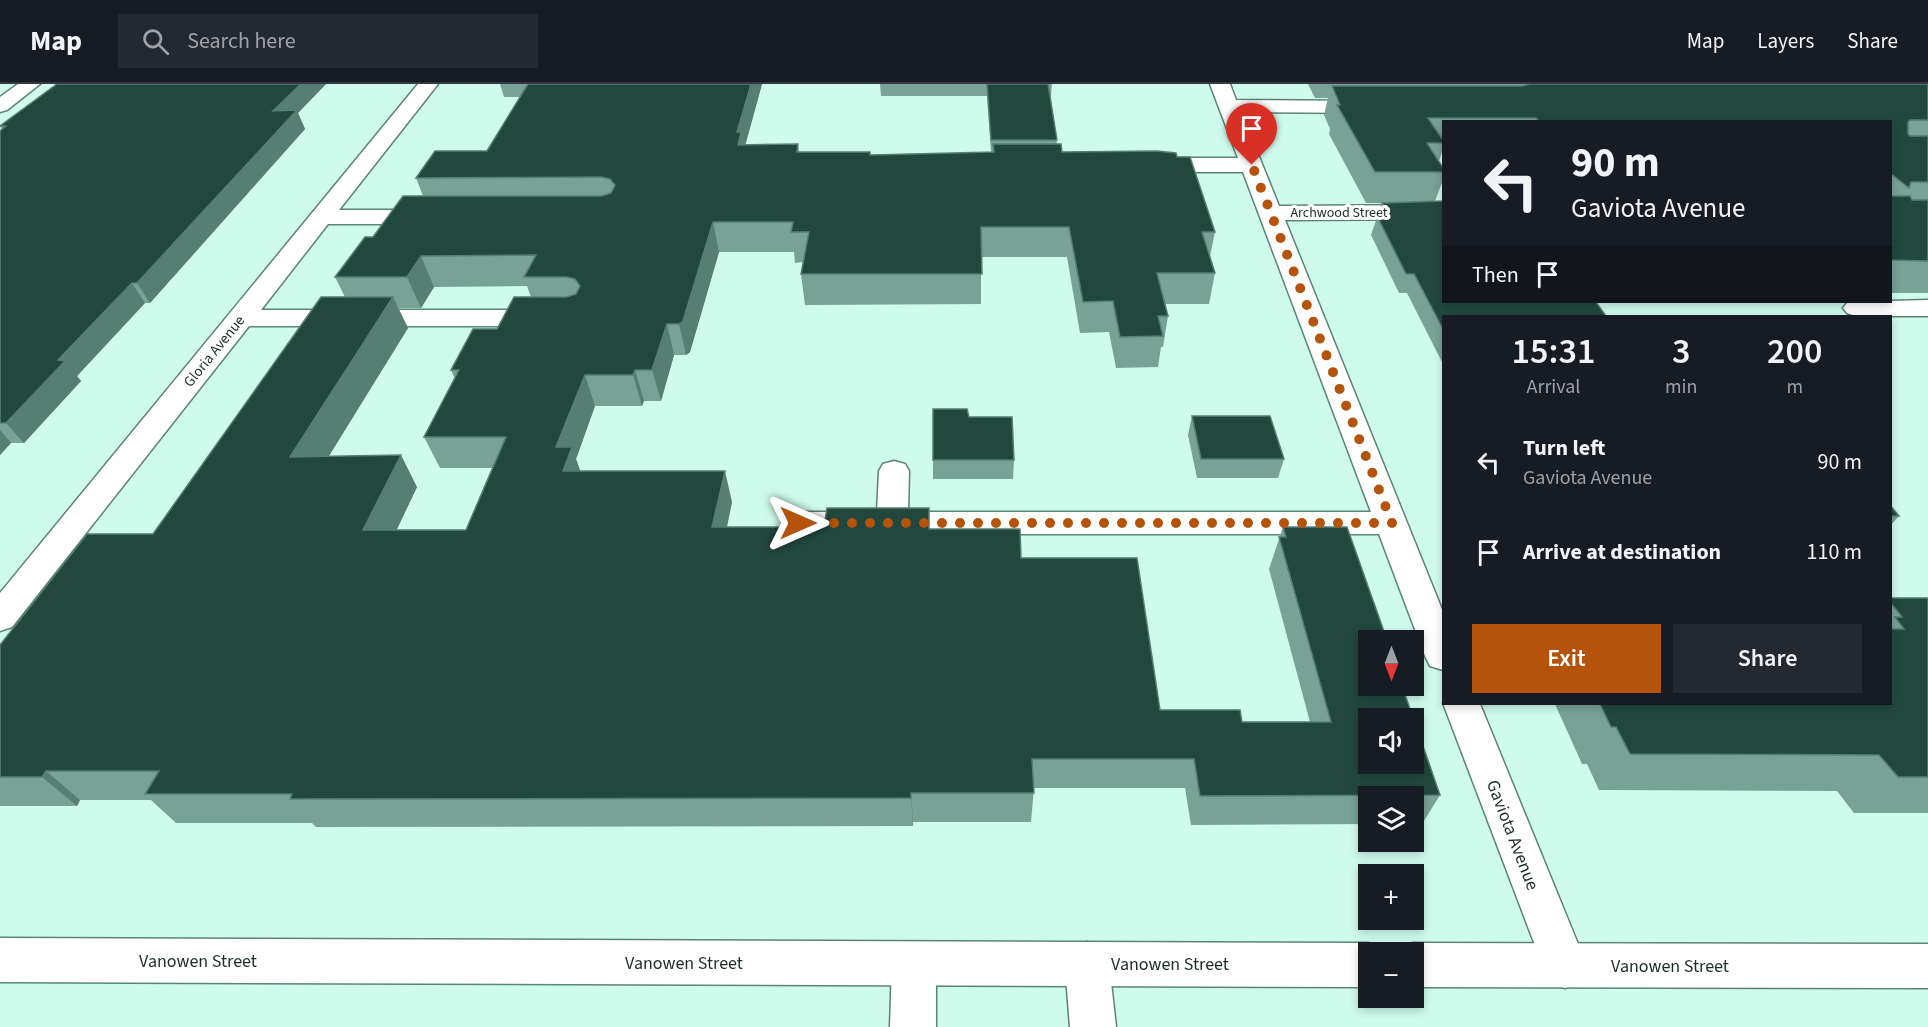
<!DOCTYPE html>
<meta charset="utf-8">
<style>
:root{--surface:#171b24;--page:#242831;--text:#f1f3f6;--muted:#9ea1a6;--line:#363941;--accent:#b45309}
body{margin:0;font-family:"Source Sans 3",sans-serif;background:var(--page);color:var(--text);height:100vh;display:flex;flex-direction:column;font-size:22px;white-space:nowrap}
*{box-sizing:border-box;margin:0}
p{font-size:20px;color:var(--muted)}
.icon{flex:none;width:33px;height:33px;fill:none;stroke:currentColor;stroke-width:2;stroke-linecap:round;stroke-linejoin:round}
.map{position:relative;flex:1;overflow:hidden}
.details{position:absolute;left:1442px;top:231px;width:450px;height:390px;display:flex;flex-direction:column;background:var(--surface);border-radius:0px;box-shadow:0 3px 9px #0003}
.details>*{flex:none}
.hud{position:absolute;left:1442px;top:36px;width:450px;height:183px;border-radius:0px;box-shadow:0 3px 9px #0003;background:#171b24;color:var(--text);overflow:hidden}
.needle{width:39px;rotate:180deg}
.tools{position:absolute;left:1358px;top:546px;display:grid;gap:12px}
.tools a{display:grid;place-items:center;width:66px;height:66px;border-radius:0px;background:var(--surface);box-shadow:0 3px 9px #0003;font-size:30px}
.pin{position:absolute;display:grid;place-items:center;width:51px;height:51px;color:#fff;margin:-62px -26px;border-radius:50% 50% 50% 0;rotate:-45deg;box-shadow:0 0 6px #0007}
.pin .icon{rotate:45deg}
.me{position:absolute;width:66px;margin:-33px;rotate:90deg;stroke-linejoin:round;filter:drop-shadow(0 0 4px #0008)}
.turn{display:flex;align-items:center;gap:21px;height:126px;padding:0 30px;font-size:27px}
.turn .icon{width:78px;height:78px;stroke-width:2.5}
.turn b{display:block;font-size:42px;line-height:51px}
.then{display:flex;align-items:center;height:57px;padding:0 30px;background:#0003;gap:12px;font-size:22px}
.eta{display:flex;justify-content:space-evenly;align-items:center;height:102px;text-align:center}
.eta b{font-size:36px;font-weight:600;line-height:42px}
.action{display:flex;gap:12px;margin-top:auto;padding:12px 30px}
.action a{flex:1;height:69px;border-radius:0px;background:var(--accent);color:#fff;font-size:24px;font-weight:600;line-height:69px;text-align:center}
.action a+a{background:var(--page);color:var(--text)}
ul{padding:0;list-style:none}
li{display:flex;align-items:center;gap:18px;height:90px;padding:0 30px}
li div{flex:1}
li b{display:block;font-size:22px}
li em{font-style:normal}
header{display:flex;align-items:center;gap:36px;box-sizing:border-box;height:84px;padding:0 30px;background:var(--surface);border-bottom:2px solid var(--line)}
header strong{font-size:28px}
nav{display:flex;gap:33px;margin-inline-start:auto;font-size:21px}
.search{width:420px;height:54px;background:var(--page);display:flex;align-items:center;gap:15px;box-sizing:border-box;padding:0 21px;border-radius:0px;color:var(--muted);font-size:22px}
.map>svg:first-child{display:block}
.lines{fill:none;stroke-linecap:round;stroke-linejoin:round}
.minor-casing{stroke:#5c8377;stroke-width:3}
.major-casing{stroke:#5c8377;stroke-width:3}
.minor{fill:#fff;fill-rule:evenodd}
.major{fill:#fff;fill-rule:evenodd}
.wall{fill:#78a296;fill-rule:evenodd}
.shaded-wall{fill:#567e72}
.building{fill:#22483e;stroke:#567e72;stroke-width:1.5;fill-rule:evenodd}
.route{stroke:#b45309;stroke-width:10;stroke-dasharray:0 18}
.labels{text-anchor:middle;stroke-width:6;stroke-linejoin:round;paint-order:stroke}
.far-street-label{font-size:14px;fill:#1d2e29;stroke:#fff}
.street-label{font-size:15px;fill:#1d2e29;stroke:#fff}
.near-street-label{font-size:18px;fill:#1d2e29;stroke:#fff}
</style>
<header>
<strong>Map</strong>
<div class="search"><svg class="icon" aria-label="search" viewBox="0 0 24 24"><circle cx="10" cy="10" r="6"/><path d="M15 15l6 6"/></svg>Search here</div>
<nav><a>Map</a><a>Layers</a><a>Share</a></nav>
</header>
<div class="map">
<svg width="1928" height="943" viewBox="0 0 1928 943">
<rect width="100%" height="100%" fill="#cffbed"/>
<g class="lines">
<g class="minor-casing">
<g id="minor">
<path d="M18 0H40L7 26 0 28V13Z"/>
<path d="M418 0H438L339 126H433L441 128 445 133 441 138 433 140H328L261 226H549L558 228 562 234 558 240 549 242H249L12 543 0 547V509Z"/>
<path d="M1210 0H1230L1236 16 1371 17 1378 19 1381 23 1378 27 1371 29 1241 28 1279 122 1443 121V135L1285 136 1443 528V586L1430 582 1425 572 1379 450H798L787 447 782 439 787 431 798 428H877L879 387 883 380 894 377 905 380 909 387 908 428H1371L1243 88H1149L1141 86 1138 81 1141 76 1149 74H1238Z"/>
<path d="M1928 216V232H1856L1847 229 1843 224 1847 219 1851 218Z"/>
<path d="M1443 619 1480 620 1587 882 1581 898 1565 904 1549 898Z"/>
<path d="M914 858 930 864 936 880V943H890L892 880 898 864Z"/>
<path d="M1087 858 1103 864 1109 880 1116 943H1070L1065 880 1071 864Z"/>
</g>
</g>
<g class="major-casing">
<g id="major">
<path d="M0 854 1368 859 1384 865 1385 868H1368V903L0 898Z"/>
<path d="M1413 859 1928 860V904L1413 903V868H1396L1397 865Z"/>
</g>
</g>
<use href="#minor" class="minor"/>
<use href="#major" class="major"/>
</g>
<g class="wall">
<path d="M57 0H326L298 29 305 45 150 219H145L77 292 81 297 24 359H11L0 371V47L2 46 0 42Z"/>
<path d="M500 0H762L745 61 798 60 799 68 870 71 991 68 987 12H881L880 0H1052L1051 12H1050L1057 60 1062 68 1177 73 1215 148 1210 172 1215 189 1209 220H1165L1168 232 1163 263H1161L1158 283 1116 284 1109 248 1080 249 1067 173H981V220L805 221 801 190 803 178 795 179 794 168H719L690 268 686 271H674L661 317H644L642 322H595L576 375 580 387 732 418 727 443 930 445 1021 474 1160 626 1242 638H1310L1269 485 1283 443 1440 711 1422 740H1413V712H1368V740L1191 741 1185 704H1034L1031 738H913V742L316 743 312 739H176L151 716H80L77 722H0V561L153 450 345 213 335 193 373 153 423 112 416 94 487 67 520 13H504ZM527 202 531 213 497 245 451 286 455 295 424 353 440 384H492L466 446H396L417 403 329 372 408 244 398 224H421L434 203Z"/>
<path d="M1308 0H1928V209H1890V38H1443V65L1439 77 1443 84V96L1435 117 1443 232V280L1407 209H1399L1371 151 1382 119H1366L1329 50 1330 45 1324 31 1328 14H1315Z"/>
<path d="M1192 332 1284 375 1278 394H1197L1188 351Z"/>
<path d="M933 376H1014L1013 395H933Z"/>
<path d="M1890 421 1899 432 1890 442Z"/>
<path d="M1890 514H1928V729H1854L1837 707 1599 706 1587 680H1582L1555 620H1890Z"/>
</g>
<g class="shaded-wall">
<path d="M301 0H326L298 29 305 45 150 219 137 199 273 27Z"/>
<path d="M751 0H762L744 66 738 61 737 48Z"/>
<path d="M713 138 719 168 690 268 686 271 679 240Z"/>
<path d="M421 172 434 203 421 224 407 193Z"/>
<path d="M132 199 145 219 77 292 81 297 24 359 6 339 58 276Z"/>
<path d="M393 213 408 244 309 404 290 373Z"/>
<path d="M667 240 674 271 661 317 652 286Z"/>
<path d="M635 286 644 317 642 322 633 291Z"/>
<path d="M585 291 595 322 576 375 583 395 563 387 556 363Z"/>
<path d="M0 346 11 359 0 371Z"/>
<path d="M401 371 417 403 382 477 363 446Z"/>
<path d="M725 387 732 418 720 475 712 443Z"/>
<path d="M46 687 80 716 77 722 42 693Z"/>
<path d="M911 709 913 738V742L911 714Z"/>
</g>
<g class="building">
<path d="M57 0H301L273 27 297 26 137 199H132L58 276 65 277 6 339H0V47L6 42H0Z"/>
<path d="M528 0H751L737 48H741L738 61 798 60 797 68H870V71L994 68 993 60H1061L1062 68 1157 67 1176 69 1177 73H1190L1215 148H1202L1215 189H1157L1168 232H1158L1163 252 1120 253 1113 217 1083 218 1069 143H981L982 190H801L809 148H791L793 138H713L683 237 679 240H667L652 286H635L633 291H585L556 363H572L563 387H725L712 443H824L827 424H929V445H1020L1021 474H1137L1160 626H1240L1242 638H1331L1279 453H1286L1283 443H1347L1387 556H1368V602H1402L1440 711 1200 712 1194 675H1032L1034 709H911V714L290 715 292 710H145L159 687H46L42 693H0V561L87 450H153L321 213H393L290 373 401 371 363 446H466L506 353H424L459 286H451L473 245H497L514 213H566L576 210 580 202 575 195 566 193H524L536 171 421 172 407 193H335L365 153H373L403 112H601L611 109 615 101 610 95 601 93 416 94 435 67H487ZM1368 634H1413V680H1368Z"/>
<path d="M987 0H1048L1057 56H991Z"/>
<path d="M1530 0H1928V36H1910L1908 38V50L1910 52H1928V98H1911L1909 104 1890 89V38H1539L1536 34H1428L1443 56V59H1427L1443 84V88H1375L1337 21H1340L1332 2H1522Z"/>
<path d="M1890 112H1910L1912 116H1928V177L1890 176Z"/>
<path d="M1443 117V218H1596L1606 232H1443V245L1414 190H1406L1377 132H1390L1382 119Z"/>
<path d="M933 325H967L969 333H1012L1014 376H933Z"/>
<path d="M1192 332H1270L1284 375H1201Z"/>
<path d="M1890 421 1899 432H1890Z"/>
<path d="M1890 514H1928V693H1898L1879 671 1630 670 1616 643H1611L1600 620H1890V545H1904L1895 533H1902L1890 518Z"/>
</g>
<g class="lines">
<path class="route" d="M798 439H1392L1252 81"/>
</g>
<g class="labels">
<g class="far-street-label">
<text x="1339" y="133">Archwood Street</text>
</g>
<g class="street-label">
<text transform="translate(214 267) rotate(-51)" y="5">Gloria Avenue</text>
</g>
<g class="near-street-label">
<text transform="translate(1513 751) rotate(69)" y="6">Gaviota Avenue</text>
<text x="198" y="883">Vanowen Street</text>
<text x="684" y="885">Vanowen Street</text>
<text x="1170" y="886">Vanowen Street</text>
<text x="1670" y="888">Vanowen Street</text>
</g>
</g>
</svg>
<div class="tools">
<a><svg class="needle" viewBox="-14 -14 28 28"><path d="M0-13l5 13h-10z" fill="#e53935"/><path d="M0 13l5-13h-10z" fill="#9ea1a6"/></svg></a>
<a><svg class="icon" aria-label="sound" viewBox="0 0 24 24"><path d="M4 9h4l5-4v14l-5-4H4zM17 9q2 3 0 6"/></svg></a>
<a><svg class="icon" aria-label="layers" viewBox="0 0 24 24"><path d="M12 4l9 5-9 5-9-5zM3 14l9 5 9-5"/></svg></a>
<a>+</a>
<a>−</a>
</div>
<div class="pin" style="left:1252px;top:81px;background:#d93025"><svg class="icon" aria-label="arrive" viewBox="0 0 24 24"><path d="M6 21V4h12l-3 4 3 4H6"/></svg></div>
<svg class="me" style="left:798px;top:439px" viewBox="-20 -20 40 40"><path d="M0-17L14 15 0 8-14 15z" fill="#b45309" stroke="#fff" stroke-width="4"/></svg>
<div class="hud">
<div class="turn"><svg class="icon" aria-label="left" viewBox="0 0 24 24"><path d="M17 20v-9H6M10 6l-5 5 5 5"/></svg><div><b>90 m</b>Gaviota Avenue</div></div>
<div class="then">Then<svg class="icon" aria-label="arrive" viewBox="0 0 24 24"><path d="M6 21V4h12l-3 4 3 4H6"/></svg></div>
</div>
<section class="details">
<div class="eta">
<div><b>15:31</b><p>Arrival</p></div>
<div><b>3</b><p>min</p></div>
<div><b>200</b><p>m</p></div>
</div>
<ul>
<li><svg class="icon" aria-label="left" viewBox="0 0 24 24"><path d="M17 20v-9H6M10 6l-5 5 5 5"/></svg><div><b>Turn left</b><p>Gaviota Avenue</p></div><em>90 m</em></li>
<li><svg class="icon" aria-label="arrive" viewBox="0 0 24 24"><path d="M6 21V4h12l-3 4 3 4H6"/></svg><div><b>Arrive at destination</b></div><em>110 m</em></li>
</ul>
<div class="action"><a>Exit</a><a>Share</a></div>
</section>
</div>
